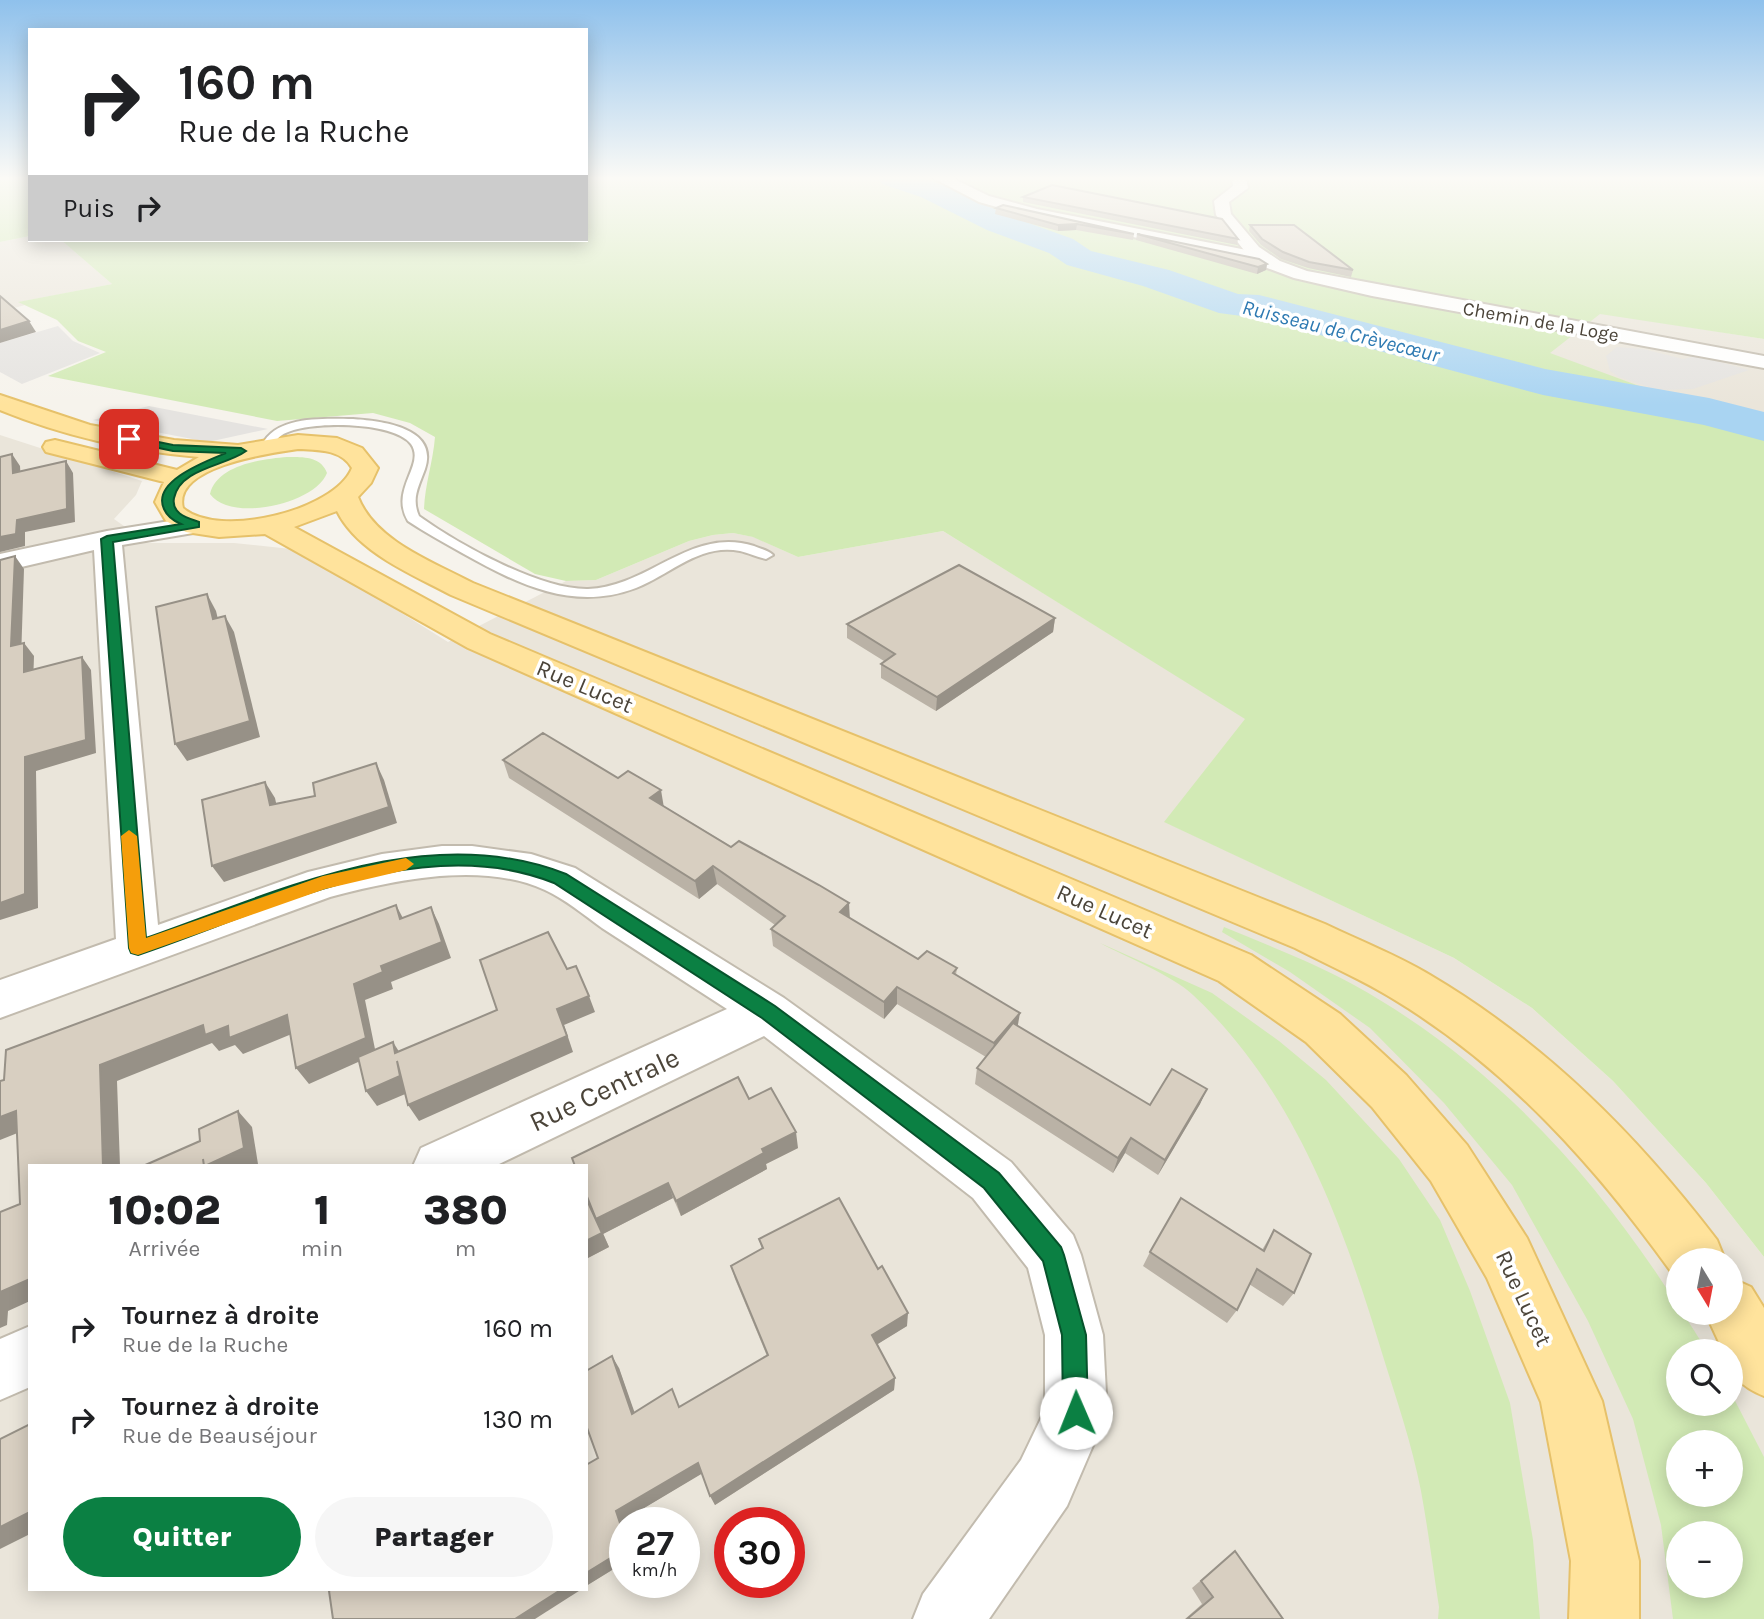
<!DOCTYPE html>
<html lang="fr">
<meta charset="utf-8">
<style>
:root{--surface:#fff;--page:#f6f6f6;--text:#202124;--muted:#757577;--accent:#0b8043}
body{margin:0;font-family:Karla,sans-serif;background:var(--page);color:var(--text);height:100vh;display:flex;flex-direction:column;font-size:26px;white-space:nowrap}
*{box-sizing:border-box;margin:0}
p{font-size:23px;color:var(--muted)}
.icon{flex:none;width:38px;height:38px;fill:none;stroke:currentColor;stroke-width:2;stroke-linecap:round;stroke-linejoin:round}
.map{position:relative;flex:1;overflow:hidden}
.side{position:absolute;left:28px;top:1164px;width:560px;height:427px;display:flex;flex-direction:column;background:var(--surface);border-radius:0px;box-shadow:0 4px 18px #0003}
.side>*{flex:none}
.top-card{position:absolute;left:28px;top:28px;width:560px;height:214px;border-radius:0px;box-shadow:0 4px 18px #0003;background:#fff;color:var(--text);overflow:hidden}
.needle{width:46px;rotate:170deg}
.buttons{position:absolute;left:1666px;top:1248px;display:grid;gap:14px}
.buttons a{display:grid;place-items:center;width:77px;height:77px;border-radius:50%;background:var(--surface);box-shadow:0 4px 18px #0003;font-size:35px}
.speed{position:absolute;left:609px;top:1507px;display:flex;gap:14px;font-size:35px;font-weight:700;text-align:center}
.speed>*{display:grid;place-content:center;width:91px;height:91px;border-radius:50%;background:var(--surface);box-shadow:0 4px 18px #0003;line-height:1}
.speed small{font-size:18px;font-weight:400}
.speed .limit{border:10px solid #d22;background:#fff;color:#111}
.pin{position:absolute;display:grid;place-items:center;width:60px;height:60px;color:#fff;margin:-30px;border-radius:14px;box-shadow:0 4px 10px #0006}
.me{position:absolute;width:77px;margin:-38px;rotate:359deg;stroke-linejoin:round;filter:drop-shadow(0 0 5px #0008)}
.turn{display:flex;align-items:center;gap:24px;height:147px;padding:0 35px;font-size:32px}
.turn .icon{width:91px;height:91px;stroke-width:2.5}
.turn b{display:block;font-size:49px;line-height:60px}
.then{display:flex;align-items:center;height:66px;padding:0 35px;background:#0003;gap:14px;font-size:26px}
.eta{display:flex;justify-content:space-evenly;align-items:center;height:119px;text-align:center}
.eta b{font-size:42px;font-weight:800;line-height:49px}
.primary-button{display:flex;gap:14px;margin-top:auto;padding:14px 35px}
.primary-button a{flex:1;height:80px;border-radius:42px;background:var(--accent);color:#fff;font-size:28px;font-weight:800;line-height:80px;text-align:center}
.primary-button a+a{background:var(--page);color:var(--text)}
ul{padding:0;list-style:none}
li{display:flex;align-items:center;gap:21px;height:91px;padding:0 35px}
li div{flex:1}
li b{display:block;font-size:26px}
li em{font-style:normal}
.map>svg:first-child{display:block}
.residential{fill:#eae5da;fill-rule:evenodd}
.green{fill:#d2eab5;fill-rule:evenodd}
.parking{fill:#e5e3e0}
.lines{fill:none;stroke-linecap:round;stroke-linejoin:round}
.river{fill:#a9d4f2;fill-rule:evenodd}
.service-casing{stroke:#c2bbae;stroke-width:4}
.minor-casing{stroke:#c2bbae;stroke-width:4}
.tertiary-casing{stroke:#c2bbae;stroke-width:4}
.primary-casing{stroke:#e6c16a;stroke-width:4}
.service{fill:#fff;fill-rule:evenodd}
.minor{fill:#fff;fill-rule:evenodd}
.tertiary{fill:#fff;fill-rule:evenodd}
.primary{fill:#ffe39c;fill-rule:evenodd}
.wall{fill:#bab2a6}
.shaded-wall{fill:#979187}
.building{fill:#d8cfc1;stroke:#979187;stroke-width:2}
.route{fill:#0b8043;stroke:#07532c;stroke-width:2}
.slow{fill:#f59e0b}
.labels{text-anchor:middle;stroke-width:7;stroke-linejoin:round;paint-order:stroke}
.far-street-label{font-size:19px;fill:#4b4439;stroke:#fff}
.far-water-label{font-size:21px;font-style:italic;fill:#2e7ab2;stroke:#fff}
.street-label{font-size:23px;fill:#4b4439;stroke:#fff}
.near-street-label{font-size:28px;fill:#4b4439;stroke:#fff}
</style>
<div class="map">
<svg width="1764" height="1619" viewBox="0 0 1764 1619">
<rect width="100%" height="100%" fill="#f6f3ec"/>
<g class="residential">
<path d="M985 189 1600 313 1764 339V431L1549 354Z"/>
<path d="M30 236V240H61L112 284 20 302 25 305 0 312V242Z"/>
<path d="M0 435 142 481 136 495 114 519 148 543H234L291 549 331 569 448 642 566 581 596 580 689 541 713 535 733 533 754 537 798 557 943 531 1246 719 1165 822 1454 958 1532 1008 1613 1081 1706 1183 1764 1257V1619H0ZM30 1166H586V1589H30ZM1678 1260H1731V1312H1678ZM1678 1351H1731V1404H1678ZM1678 1442H1731V1494H1678ZM625 1522H684V1582H625ZM730 1522H789V1582H730ZM1678 1533H1731V1586H1678Z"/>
</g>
<g class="green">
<path d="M0 178H30V236L0 242Z"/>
<path d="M586 178H1764V339L1600 314 1550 353 1764 432V1257L1706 1183 1613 1081 1532 1008 1454 958 1164 822 1245 719 943 531 798 557 753 537 733 533 713 535 689 541 596 580 566 581 535 574 424 509C425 484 433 462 435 437L410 423 373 413 277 421 48 376 106 352 78 341 57 320 18 302 112 284 61 240H586Z"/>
<path d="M287 457C302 457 321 456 327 473 315 504 231 523 210 494 217 465 262 459 287 457Z"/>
<path d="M1224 927C1267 945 1312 962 1354 985 1491 1061 1595 1175 1678 1306V1312L1683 1313 1707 1351H1678V1404H1731V1393L1764 1457V1619H1673L1661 1525 1633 1419 1588 1321 1512 1185 1444 1103 1370 1028 1290 972 1222 932ZM1678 1442H1731V1494H1678ZM1731 1533V1586H1678V1533Z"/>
<path d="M1100 943 1212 993 1279 1041 1326 1080 1399 1159 1440 1220 1470 1291 1510 1403 1533 1540 1540 1619H1438L1439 1607C1433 1568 1428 1529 1421 1491 1412 1444 1396 1398 1382 1353 1343 1224 1294 1089 1193 995 1172 975 1126 957 1100 943Z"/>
</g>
<g class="parking">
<path d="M58 326 73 341 100 353 22 384 0 372V343Z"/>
<path d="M1617 347 1643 349 1683 359 1697 356 1749 370 1693 389 1658 390 1619 377 1610 371 1606 356Z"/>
<path d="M149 406 268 429 208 442 93 420Z"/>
</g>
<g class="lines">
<path class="river" d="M878 178H922L943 185 1009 216 1073 239 1091 251 1169 270 1238 294 1259 295 1545 369 1709 398 1764 412V441L1704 425 1543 395 1257 318 1219 313 1143 286 1067 265 1049 253 987 230 921 197 882 184Z"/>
<g class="service-casing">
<path id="service" d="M353 419C381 421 439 427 425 469 419 486 411 498 419 516 458 544 540 590 588 589 649 587 691 526 754 546 761 549 768 550 773 555L766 559C757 557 749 553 740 551 700 543 671 574 636 588 573 612 518 584 464 554 445 543 426 533 408 521 389 489 426 465 411 444 394 421 305 420 282 435 277 438 275 443 272 448L262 445C277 415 324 419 353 419Z"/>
</g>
<g class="minor-casing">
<g id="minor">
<path d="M933 178H952L989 196 1037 209 1262 253 1271 258 1262 263 1029 216 979 202Z"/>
<path d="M195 517 205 519 209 525 205 531 122 545 158 925 308 872 382 854 442 846H472L531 854 575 868 784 998 1011 1162 1073 1235 1081 1255 1103 1335 1107 1413 1067 1506 989 1619H913L923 1594 1021 1460 1045 1410V1335L1028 1268 973 1198 764 1036 495 1166H413L421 1148 727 1009C685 982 644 955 602 928 584 915 565 899 545 890 482 861 394 880 330 897L0 1018V980L116 939 94 550 0 572V554L107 531Z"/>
<path d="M30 1326V1387L0 1400V1339Z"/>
</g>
</g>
<g class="tertiary-casing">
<path id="tertiary" d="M1232 178H1246L1248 188 1229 202 1231 214 1259 247 1280 261 1307 271 1764 356V368L1372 296 1294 278 1267 268 1247 254 1216 215 1214 201 1233 186Z"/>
</g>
<g class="primary-casing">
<g id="primary">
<path d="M0 395 90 425 174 440 238 445 298 435 337 438 362 448 378 468 371 483 358 497C375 541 433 562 473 583L1325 924C1360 941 1397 955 1430 975 1545 1043 1637 1135 1717 1240L1725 1260H1678L1677 1280C1599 1170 1510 1070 1395 1000 1363 980 1328 965 1295 948L451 595C412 574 358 553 337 511L294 527 490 634 1251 955 1340 1014 1406 1075 1467 1145 1527 1238 1602 1401 1639 1561V1619H1569L1571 1561 1541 1402 1487 1278 1431 1181 1372 1107 1306 1042 1219 981 468 648 265 534 219 537 186 532 166 521 155 502 164 482 46 452 43 447 46 442 55 440 177 470 199 457C130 451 64 436 0 410ZM298 449C318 450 341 449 352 468 335 511 218 539 183 508 172 466 271 453 298 449Z"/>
<path d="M1731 1278 1751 1287 1764 1308V1396C1741 1386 1731 1378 1731 1351H1723L1705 1312H1731Z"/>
</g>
</g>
<use href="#service" class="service"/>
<use href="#minor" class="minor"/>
<use href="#tertiary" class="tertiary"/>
<use href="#primary" class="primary"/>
</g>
<g class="wall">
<path d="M1023 197 1238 239 1237 245 1023 202Z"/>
<path d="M996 208 1134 234 1133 240 1076 230 1058 231 995 214Z"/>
<path d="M1250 225 1353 270 1351 277 1308 268 1281 259 1261 245 1249 231Z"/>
<path d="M1137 234 1267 264 1266 270 1257 274 1136 240Z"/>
<path d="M1055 618 1053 632 936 711 881 678V664L884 661 847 638V624Z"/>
<path d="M503 760 664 806 918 959 957 968 956 975 1018 1026 1150 1105 1207 1089 1200 1104 1158 1175 1125 1153 1113 1173 975 1084 977 1068 986 1057 897 1004 884 1019 773 946 771 929 775 925 717 884 699 899 509 778Z"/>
<path d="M749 1099 798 1148 766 1164 767 1169 681 1216 673 1198 603 1234 597 1220 609 1247 586 1259V1197L596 1219Z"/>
<path d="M1274 1230 1294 1293 1283 1306 1249 1284 1237 1310 1227 1323 1143 1266 1150 1252 1262 1250Z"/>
<path d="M759 1239 907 1326 877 1344 895 1378 894 1390 715 1505 702 1473 624 1520 625 1562 586 1586V1465L598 1458 619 1368 634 1413 680 1407 767 1356 735 1279 731 1266 762 1249Z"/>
<path d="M1235 1551 1283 1619H1185L1202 1604 1192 1588Z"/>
</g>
<g class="shaded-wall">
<path d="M1077 224 1076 230 1058 231V225Z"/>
<path d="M1267 264 1266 270 1257 274 1258 267Z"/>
<path d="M29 321 36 332 0 343V330Z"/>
<path d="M12 454 20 466 21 485 13 473Z"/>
<path d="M66 461 73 473 75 522 25 532V546L0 552V537L17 520Z"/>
<path d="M15 556 24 569 21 659 11 646Z"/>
<path d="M207 594 216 611 222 636 213 619Z"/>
<path d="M225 616 234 632 260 737 187 761 175 744Z"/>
<path d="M1055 618 1053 632 936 711 937 697Z"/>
<path d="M24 643 34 656 33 685 24 672Z"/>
<path d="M82 657 91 670 96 753 36 771 38 908 0 920V903L25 757Z"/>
<path d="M376 763 384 780 397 823 224 882 212 866Z"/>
<path d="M265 782 275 798 280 821 270 805Z"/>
<path d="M661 790 664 808 650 798Z"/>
<path d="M713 866 717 884 699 899 695 881Z"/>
<path d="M849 903 850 921 840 912Z"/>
<path d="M396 905 405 922 400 919Z"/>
<path d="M431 907 439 924 451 958 391 982 393 989 365 1000 376 1054 309 1084 296 1068 354 984 381 966Z"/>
<path d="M897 987V1004L884 1019V1002Z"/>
<path d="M589 996 595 1012 564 1025 573 1052 419 1121 408 1105 557 1009Z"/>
<path d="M1020 1013 1017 1030 992 1060 994 1043Z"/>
<path d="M287 1015 299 1031 243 1054 235 1045 219 1051 212 1043 117 1081 120 1166H103L100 1065 203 1025 228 1026Z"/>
<path d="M393 1042 403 1058 395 1053Z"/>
<path d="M400 1076 410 1092 377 1106 366 1091Z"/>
<path d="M1207 1089 1200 1104 1158 1175 1165 1160Z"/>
<path d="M16 1111 35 1126 0 1140V1117Z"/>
<path d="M238 1111 252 1127 258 1164 254 1166H204Z"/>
<path d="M796 1132 798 1148 766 1164 767 1169 681 1216 676 1201 762 1149Z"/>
<path d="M1131 1138 1125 1153 1113 1173 1118 1158Z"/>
<path d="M668 1183 673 1198 603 1234 597 1220 609 1247 586 1259V1241L596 1219Z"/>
<path d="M30 1279V1301L8 1311 7 1325 0 1328V1292Z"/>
<path d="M908 1313 907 1326 873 1347 872 1335Z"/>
<path d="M612 1356 619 1368 639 1425 632 1414Z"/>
<path d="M895 1378 894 1390 715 1505 710 1496Z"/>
<path d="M698 1463 703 1473 624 1520 625 1538 616 1511Z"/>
<path d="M30 1512V1534L0 1549V1527Z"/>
<path d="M625 1549V1562L586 1586V1573Z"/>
<path d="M562 1589H582L535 1619H515Z"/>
</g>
<g class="building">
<path d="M1052 185 1222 219 1238 239 1023 197Z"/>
<path d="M1003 205 1134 234 1077 224 1058 225 996 208Z"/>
<path d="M1250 225H1294L1353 270 1309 262 1283 252 1262 239Z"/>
<path d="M1137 234 1259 259 1267 264 1258 267Z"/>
<path d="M0 296 29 321 0 330Z"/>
<path d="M12 454 13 473 66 461 67 509 17 520 16 534 0 537V457Z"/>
<path d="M15 556 11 646 24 643V672L82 657 86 740 25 757V894L0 903V560Z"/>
<path d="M959 565 1055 618 937 697 881 664 895 654 847 624Z"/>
<path d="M207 594 213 619 225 616 250 721 175 744 156 607Z"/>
<path d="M543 733 618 778 628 771 661 790 650 798 731 847 739 841 819 885 849 903 840 912 918 959 927 951 957 968 953 973 1020 1013 994 1043 897 987 884 1002 771 929 785 916 713 866 695 881 503 760Z"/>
<path d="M376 763 389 807 212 866 202 800 265 782 270 805 315 796 313 783Z"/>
<path d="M396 905 400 919 431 907 442 942 381 966 383 972 354 984 366 1038 296 1068 287 1015 229 1038 228 1026 205 1035 203 1025 100 1065 103 1166H30V1279L0 1292V1212L20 1204 16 1111 0 1117V1081L4 1080 6 1050Z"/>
<path d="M548 932 567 969 576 966 589 996 557 1009 567 1036 408 1105 397 1061 400 1076 366 1091 358 1057 393 1042 395 1053 497 1010 480 960Z"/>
<path d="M1013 1023 1150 1105 1172 1069 1207 1089 1165 1160 1131 1138 1118 1158 977 1068Z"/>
<path d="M738 1077 749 1099 771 1088 796 1132 762 1149 764 1153 676 1201 668 1183 596 1219 586 1194V1166H575L572 1158Z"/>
<path d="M238 1111 244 1148 205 1166H204L203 1159 204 1166H143L200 1141 199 1129Z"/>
<path d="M586 1198 602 1233 586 1241Z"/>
<path d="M839 1198 878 1269 882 1266 908 1313 872 1335 895 1378 710 1496 698 1463 616 1511 625 1538V1549L586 1573V1465L598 1458 586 1425V1371L612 1356 632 1414 672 1389 679 1407 768 1355 731 1266 763 1248 759 1239Z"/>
<path d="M1181 1198 1264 1251 1274 1230 1311 1254 1294 1293 1257 1269 1237 1310 1150 1252Z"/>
<path d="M30 1424V1512L0 1527V1439Z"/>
<path d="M1235 1551 1283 1619H1187L1213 1597 1201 1581Z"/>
<path d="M332 1589H562L515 1619H333L329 1591Z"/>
</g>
<linearGradient id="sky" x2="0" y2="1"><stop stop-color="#8fc1ec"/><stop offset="0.44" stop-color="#fbfaf6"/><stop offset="1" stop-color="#fbfaf6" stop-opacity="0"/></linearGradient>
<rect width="1764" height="405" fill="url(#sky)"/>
<path class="route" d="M129 436 173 445 241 448 246 451C226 466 180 468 174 498 171 514 188 518 199 522V527L113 542 146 938C278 892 426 819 566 874L775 1006 999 1173 1061 1247 1064 1255 1086 1335 1088 1413 1085 1422 1076 1426 1067 1422 1063 1413 1062 1335 1043 1261 984 1188 762 1018 554 883C420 829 264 913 138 955L131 953 129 948 101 539 107 536 181 524C174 521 167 516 164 509 151 481 207 461 226 453L173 451 125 441V437Z"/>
<path class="slow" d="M129 830 137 836 146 938 323 876 406 858 414 864 406 870 325 889 138 955 131 953 129 948 121 836Z"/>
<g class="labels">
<g class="far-street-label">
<text transform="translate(1541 321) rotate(10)" y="7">Chemin de la Loge</text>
</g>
<g class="far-water-label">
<text transform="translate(1341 331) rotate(14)" y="7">Ruisseau de Crèvecœur</text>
</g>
<g class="street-label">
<text transform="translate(585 686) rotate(23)" y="8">Rue Lucet</text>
<text transform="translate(1105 911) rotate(24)" y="8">Rue Lucet</text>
<text transform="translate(1524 1298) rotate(65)" y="8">Rue Lucet</text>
</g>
<g class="near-street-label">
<text transform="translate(604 1089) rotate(-25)" y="10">Rue Centrale</text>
</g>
</g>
</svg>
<div class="buttons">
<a><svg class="needle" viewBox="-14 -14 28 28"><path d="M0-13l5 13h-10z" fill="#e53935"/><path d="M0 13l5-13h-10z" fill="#757577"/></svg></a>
<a><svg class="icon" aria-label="search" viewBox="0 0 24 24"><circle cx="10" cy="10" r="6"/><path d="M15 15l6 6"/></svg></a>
<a>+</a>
<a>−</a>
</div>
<div class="speed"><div>27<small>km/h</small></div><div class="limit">30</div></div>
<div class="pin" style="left:129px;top:439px;background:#d93025"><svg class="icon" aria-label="arrive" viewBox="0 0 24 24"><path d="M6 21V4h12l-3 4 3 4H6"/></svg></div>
<svg class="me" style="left:1076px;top:1413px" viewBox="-20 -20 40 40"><circle r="19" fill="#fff"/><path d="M0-13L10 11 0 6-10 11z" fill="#0b8043"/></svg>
<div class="top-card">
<div class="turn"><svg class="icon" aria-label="right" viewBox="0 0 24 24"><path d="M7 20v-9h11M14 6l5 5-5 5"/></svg><div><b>160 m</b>Rue de la Ruche</div></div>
<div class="then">Puis<svg class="icon" aria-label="right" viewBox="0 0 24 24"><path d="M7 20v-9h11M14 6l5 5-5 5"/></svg></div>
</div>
<section class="side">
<div class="eta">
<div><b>10:02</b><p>Arrivée</p></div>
<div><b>1</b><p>min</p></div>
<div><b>380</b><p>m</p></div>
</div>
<ul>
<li><svg class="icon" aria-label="right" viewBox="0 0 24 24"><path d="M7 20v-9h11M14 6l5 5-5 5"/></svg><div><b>Tournez à droite</b><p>Rue de la Ruche</p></div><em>160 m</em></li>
<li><svg class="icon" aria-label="right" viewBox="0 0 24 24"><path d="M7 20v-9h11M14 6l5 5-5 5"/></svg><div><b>Tournez à droite</b><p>Rue de Beauséjour</p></div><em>130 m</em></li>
</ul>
<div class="primary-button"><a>Quitter</a><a>Partager</a></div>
</section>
</div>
